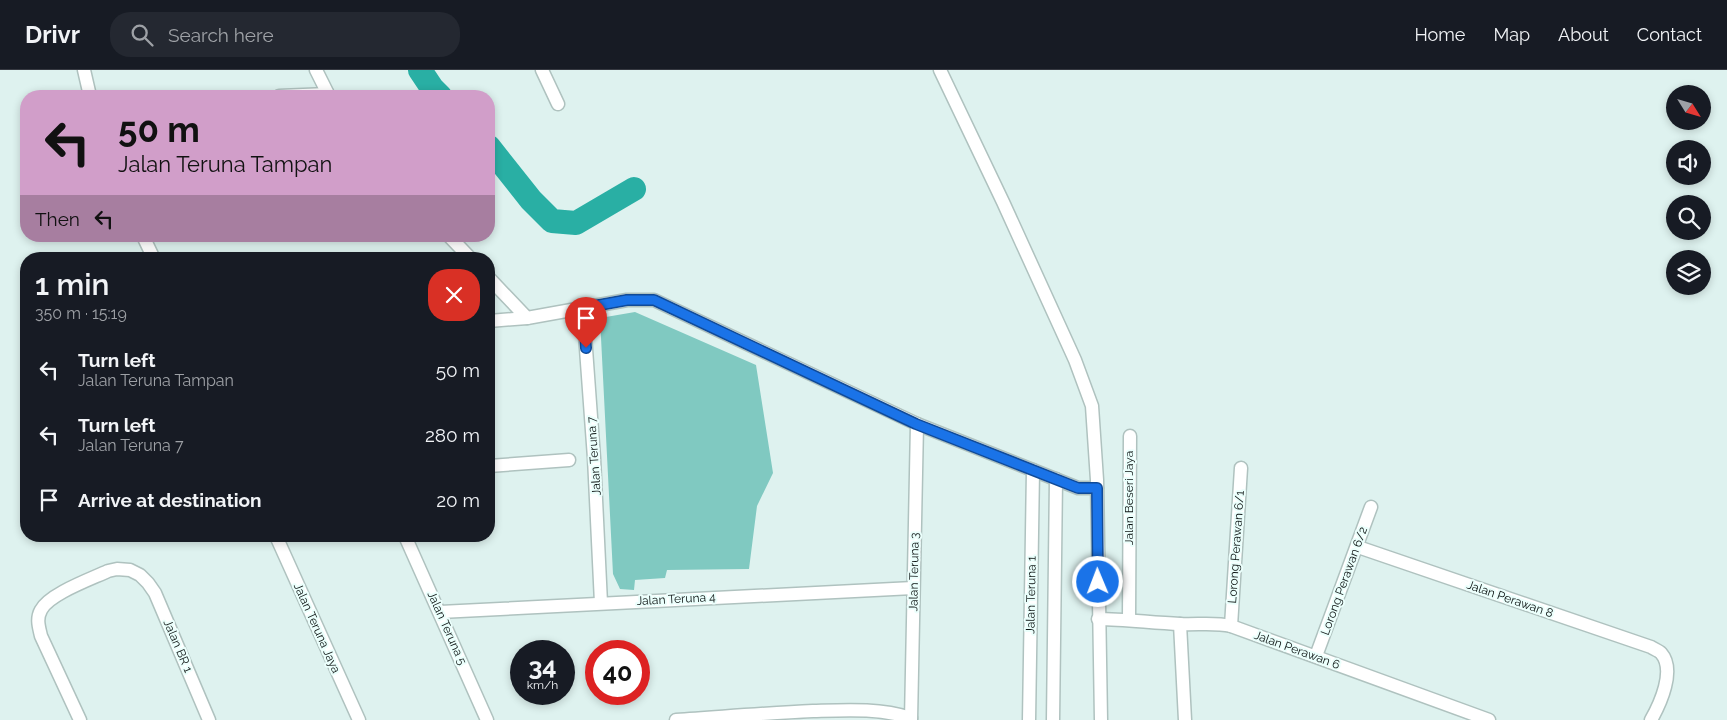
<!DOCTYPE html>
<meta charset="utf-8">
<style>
:root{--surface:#171b24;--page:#242831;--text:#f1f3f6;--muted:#9ea1a6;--line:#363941}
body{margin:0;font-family:Raleway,sans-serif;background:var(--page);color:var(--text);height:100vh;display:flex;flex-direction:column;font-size:19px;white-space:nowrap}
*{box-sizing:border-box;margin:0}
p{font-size:16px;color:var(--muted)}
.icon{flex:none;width:28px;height:28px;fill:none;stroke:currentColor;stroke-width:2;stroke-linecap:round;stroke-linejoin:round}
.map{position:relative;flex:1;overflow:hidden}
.details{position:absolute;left:20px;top:182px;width:475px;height:290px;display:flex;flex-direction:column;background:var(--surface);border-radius:20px;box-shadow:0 2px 8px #0003}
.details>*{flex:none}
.hud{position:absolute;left:20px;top:20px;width:475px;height:152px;border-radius:20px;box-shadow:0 2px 8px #0003;background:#d19ec9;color:#111;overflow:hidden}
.needle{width:32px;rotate:127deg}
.buttons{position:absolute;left:1666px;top:15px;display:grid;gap:10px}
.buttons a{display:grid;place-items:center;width:45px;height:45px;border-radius:50%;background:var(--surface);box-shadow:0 2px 8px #0003;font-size:25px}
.speed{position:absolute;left:510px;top:570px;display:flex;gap:10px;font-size:25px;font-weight:700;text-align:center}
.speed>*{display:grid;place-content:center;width:65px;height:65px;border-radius:50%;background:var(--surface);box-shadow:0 2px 8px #0003;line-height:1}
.speed small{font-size:12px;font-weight:400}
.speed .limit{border:8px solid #d22;background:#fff;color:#111}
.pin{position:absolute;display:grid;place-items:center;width:42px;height:42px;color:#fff;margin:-51px -21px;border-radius:50% 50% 50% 0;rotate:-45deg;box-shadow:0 0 5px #0007}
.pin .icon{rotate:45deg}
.me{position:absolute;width:55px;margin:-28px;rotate:359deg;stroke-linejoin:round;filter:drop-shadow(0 0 4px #0008)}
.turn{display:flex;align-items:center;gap:18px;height:105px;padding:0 15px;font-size:22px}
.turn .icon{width:65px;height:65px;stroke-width:2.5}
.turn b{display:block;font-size:35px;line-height:42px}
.then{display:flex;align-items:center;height:48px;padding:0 15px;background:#0003;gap:10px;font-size:19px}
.round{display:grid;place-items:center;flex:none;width:52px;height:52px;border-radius:20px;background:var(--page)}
.head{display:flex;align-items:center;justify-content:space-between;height:85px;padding:0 15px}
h1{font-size:30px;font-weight:600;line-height:38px}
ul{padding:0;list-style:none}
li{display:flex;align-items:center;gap:15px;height:65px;padding:0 15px}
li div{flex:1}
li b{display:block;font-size:19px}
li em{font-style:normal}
header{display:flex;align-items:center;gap:30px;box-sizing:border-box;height:70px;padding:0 25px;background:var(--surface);border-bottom:1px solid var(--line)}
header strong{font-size:24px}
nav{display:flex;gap:28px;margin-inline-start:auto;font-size:18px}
.search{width:350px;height:45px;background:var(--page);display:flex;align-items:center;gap:12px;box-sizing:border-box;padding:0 18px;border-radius:20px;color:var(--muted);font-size:19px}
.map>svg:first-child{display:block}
.green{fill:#80c9c1}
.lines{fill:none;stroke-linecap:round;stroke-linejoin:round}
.river{stroke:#29afa4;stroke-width:24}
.minor-casing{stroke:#afc2bf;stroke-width:15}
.minor{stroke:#fff;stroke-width:12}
.route-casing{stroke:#114b97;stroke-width:12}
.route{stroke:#1a73e8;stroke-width:9}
.labels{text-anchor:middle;stroke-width:4;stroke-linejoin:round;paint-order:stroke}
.street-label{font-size:12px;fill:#0d1413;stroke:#ebfffc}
</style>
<header>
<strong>Drivr</strong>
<div class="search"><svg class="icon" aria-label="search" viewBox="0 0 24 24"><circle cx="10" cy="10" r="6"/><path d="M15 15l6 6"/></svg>Search here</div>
<nav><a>Home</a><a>Map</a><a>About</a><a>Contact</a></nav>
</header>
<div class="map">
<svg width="1727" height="650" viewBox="0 0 1727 650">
<rect width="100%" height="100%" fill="#def2ef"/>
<path class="green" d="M635 242 756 295 773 403 757 436 749 499 667 500 665 508 635 510 634 520 620 519 613 504 600 248Z"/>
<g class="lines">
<g class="river">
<path d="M420 0 432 18 440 26"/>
<path d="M489 77 531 130 552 151 576 153 634 119"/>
</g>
<g class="minor-casing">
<g id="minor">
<path d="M84 0 90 26"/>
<path d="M316 0 329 26"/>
<path d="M542 0 558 34"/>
<path d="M940 0 1003 132 1075 290 1092 336 1097 410 1101 650"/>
<path d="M279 26 328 24"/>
<path d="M143 166 154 189"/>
<path d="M449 166 471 189"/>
<path d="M489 208 527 248 627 230H654L917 354 1078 418H1097"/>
<path d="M583 238 594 388 601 533"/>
<path d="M489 251 527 248"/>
<path d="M489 396 569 390"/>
<path d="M276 466 359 650"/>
<path d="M405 466 487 650"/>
<path d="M1358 477 1651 577C1654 579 1659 581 1661 583 1676 600 1660 634 1651 650"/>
<path d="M440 542 913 518"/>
<path d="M1098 549C1125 549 1152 553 1180 554 1197 555 1214 552 1231 556L1489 650"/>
<path d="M1129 549 1130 366"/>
<path d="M1180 554 1185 650"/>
<path d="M1231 556 1241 398"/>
<path d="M1316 586 1371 437"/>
<path d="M80 650 41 566C39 557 36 549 41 540 49 524 91 509 108 501L117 499 130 500 140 505 148 513 155 523 209 650"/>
<path d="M676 650C722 647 767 643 813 641 847 640 879 638 911 648"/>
<path d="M911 650 917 354"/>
<path d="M1029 650 1033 400"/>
<path d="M1053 650 1056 409"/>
</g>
</g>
<use href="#minor" class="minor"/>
</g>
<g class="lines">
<g class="route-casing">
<path id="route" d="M586 278 583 238 627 230H654L916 354 1078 418H1097L1098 512"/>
</g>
<use href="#route" class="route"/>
</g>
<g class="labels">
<g class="street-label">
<text transform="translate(594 386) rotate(-94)" y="4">Jalan Teruna 7</text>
<text transform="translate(1129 428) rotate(-90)" y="4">Jalan Beseri Jaya</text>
<text transform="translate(1236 477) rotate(-86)" y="4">Lorong Perawan 6/1</text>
<text transform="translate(914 502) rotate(-89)" y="4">Jalan Teruna 3</text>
<text transform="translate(1344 511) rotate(-70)" y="4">Lorong Perawan 6/2</text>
<text transform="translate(1031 525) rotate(-89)" y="4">Jalan Teruna 1</text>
<text transform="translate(676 529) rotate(-3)" y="4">Jalan Teruna 4</text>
<text transform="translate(1510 529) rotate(19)" y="4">Jalan Perawan 8</text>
<text transform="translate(317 558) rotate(66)" y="4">Jalan Teruna Jaya</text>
<text transform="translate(447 558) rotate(66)" y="4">Jalan Teruna 5</text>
<text transform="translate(178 576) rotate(67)" y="4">Jalan BR 1</text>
<text transform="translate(1297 580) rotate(20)" y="4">Jalan Perawan 6</text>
</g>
</g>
</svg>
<div class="buttons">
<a><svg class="needle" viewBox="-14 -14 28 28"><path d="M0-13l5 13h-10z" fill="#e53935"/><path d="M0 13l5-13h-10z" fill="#9ea1a6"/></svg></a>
<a><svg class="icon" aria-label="sound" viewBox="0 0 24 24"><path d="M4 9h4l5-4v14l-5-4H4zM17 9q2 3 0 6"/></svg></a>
<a><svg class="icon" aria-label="search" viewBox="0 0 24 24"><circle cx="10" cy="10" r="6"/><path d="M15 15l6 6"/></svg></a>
<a><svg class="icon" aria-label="layers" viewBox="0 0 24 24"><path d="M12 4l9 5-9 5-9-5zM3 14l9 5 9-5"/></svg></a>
</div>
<div class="speed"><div>34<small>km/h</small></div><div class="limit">40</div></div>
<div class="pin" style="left:586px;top:278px;background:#d93025"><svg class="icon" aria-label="arrive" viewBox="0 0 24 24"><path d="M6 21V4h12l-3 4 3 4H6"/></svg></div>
<svg class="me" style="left:1098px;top:512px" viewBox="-20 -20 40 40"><circle r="17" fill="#1a73e8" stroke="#fff" stroke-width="3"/><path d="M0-11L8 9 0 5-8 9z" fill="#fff"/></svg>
<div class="hud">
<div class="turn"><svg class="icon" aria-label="left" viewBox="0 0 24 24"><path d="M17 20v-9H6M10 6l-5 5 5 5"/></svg><div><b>50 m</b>Jalan Teruna Tampan</div></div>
<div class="then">Then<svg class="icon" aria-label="left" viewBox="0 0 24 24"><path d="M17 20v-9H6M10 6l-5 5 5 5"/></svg></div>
</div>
<section class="details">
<div class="head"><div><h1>1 min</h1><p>350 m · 15:19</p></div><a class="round" style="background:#d93025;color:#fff"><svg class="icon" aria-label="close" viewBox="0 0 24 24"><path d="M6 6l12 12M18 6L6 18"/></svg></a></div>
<ul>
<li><svg class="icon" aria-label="left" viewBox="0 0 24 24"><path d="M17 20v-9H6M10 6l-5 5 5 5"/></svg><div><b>Turn left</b><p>Jalan Teruna Tampan</p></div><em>50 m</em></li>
<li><svg class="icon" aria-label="left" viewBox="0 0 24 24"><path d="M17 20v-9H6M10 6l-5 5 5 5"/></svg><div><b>Turn left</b><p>Jalan Teruna 7</p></div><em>280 m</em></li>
<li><svg class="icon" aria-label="arrive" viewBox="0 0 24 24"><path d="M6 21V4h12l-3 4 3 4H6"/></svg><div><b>Arrive at destination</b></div><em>20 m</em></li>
</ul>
</section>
</div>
